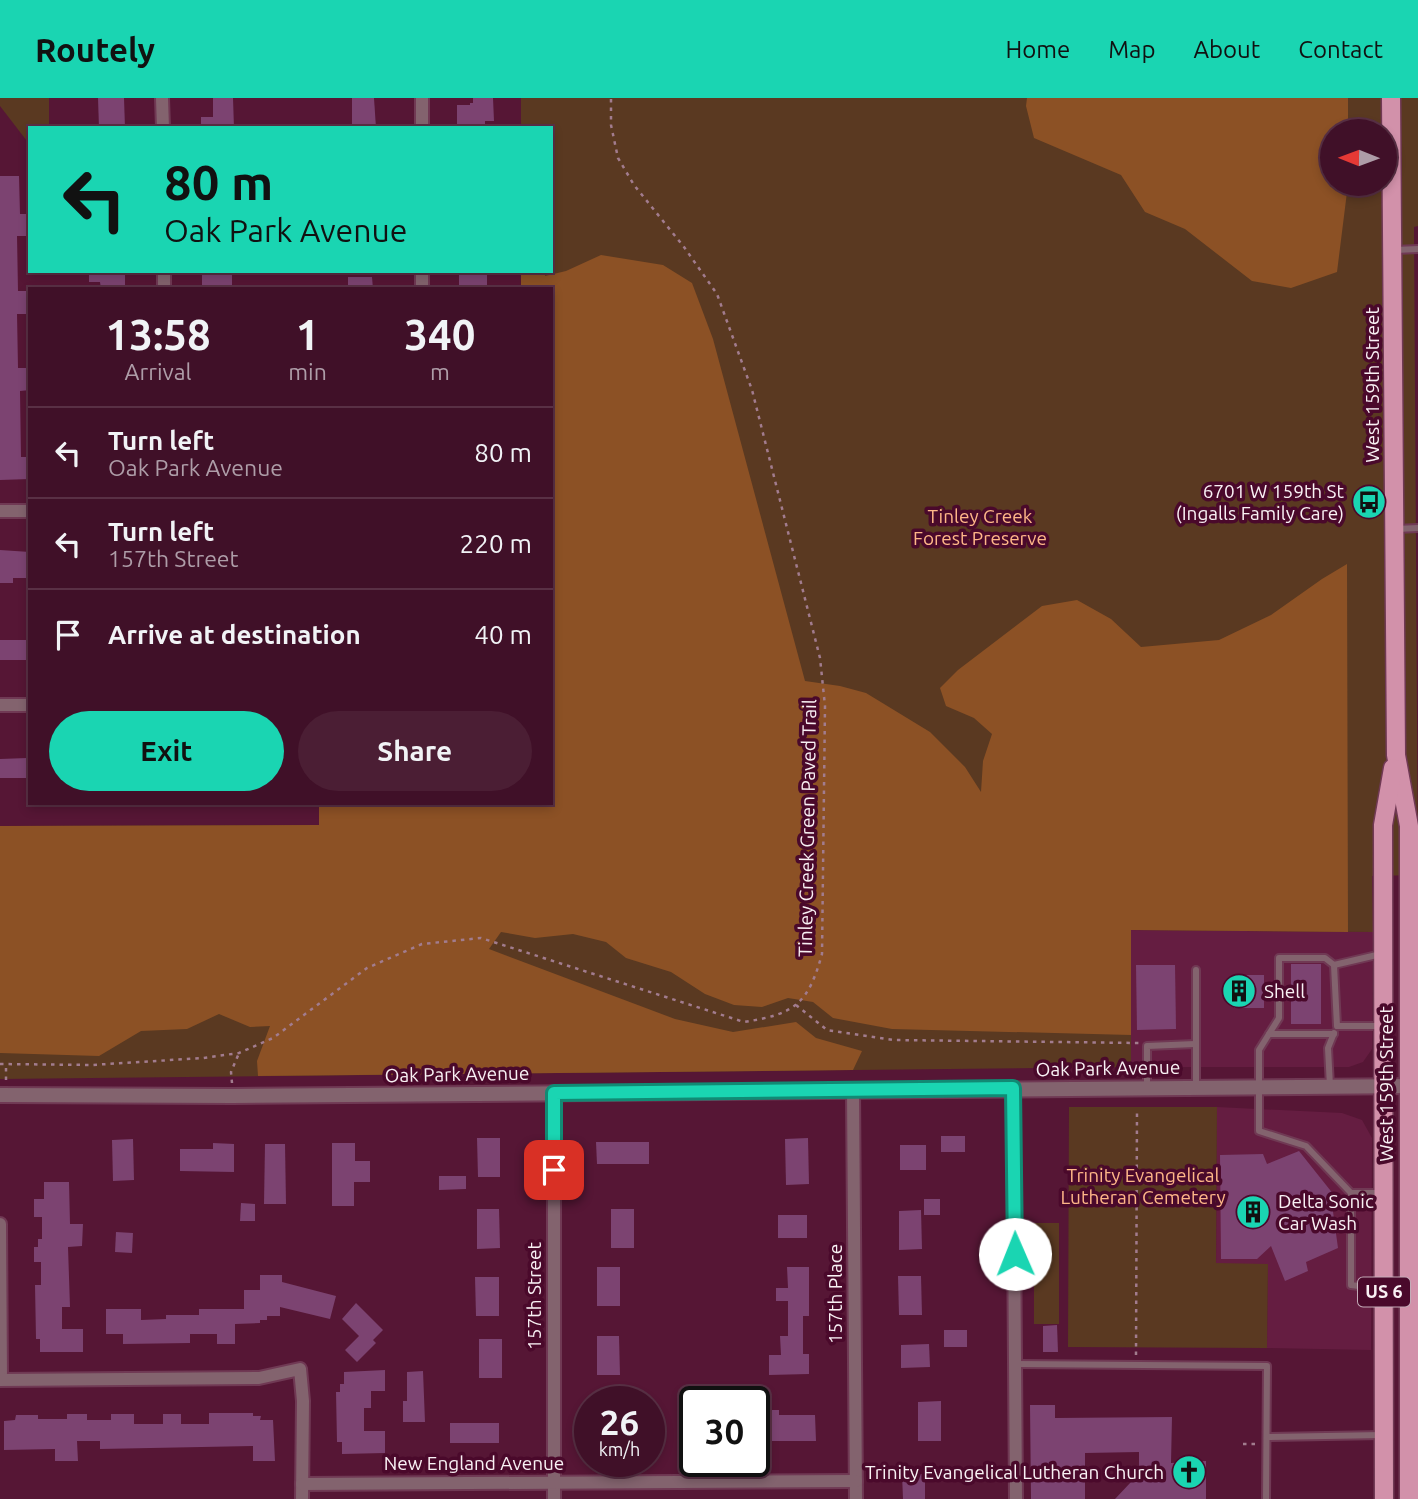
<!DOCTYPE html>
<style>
:root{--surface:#401028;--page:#4b1e34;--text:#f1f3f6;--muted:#ae9da8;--line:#593045;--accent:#1ad5b2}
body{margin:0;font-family:Ubuntu,sans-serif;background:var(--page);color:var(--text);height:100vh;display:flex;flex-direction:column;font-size:26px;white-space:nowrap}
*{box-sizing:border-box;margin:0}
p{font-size:23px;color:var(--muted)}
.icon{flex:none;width:38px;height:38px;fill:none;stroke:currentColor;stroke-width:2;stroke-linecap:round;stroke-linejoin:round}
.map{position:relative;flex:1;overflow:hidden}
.drawer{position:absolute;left:28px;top:189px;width:525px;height:518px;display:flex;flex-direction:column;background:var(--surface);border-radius:0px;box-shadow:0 4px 10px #0003,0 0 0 2px var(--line)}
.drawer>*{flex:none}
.guide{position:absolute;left:28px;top:28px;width:525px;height:147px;border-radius:0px;box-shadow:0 4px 10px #0003,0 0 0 2px var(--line);background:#1ad5b2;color:#111;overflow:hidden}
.needle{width:46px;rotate:271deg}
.fabs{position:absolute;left:1320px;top:21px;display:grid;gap:14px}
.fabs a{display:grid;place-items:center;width:77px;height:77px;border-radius:50%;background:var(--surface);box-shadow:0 4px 10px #0003,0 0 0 2px var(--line);font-size:35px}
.speed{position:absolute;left:574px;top:1288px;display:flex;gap:14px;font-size:35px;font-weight:700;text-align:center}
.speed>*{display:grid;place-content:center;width:91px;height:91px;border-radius:50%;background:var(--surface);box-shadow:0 4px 10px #0003,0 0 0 2px var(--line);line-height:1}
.speed small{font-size:18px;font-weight:400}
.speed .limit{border:4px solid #111;border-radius:10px;background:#fff;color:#111}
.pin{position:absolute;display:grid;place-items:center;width:60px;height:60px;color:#fff;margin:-30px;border-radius:14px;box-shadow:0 4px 10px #0006}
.me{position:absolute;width:77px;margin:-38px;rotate:359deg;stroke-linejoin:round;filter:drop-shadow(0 0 5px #0008)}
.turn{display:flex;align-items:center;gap:24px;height:147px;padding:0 21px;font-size:32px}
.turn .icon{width:91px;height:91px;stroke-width:2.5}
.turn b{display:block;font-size:49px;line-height:60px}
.eta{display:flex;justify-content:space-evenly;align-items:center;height:119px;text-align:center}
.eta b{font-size:42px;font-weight:700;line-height:49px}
.action{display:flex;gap:14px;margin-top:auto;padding:14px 21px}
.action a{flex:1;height:80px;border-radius:42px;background:var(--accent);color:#111;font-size:28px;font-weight:700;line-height:80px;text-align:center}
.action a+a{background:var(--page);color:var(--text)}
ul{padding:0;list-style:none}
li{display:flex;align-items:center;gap:21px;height:91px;padding:0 21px;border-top:2px solid var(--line)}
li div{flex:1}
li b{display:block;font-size:26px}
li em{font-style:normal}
header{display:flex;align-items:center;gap:42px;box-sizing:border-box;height:98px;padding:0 35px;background:var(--accent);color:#111}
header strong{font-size:33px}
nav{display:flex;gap:38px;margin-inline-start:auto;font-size:24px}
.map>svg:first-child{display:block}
.built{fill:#651d41}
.green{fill:#5a3921;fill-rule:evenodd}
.forest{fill:#8c5125}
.building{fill:#7c4371}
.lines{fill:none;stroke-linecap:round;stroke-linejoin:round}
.service-casing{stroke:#703954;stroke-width:10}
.minor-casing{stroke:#703954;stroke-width:16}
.tertiary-casing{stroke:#703954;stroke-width:18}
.primary-casing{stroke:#703954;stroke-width:21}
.path{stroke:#a27c8e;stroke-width:2.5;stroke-dasharray:3.5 5;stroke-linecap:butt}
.service{stroke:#83636e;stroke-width:6}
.minor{stroke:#83636e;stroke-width:12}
.tertiary{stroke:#83636e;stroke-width:14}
.primary{stroke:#d291aa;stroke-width:18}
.route-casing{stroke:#118a74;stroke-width:18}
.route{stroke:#1ad5b2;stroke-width:12}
.labels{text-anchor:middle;stroke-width:7;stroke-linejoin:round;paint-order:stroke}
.shield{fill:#4a092b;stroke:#c4abb8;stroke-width:2}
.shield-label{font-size:18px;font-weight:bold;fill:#f9f1f4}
.street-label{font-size:19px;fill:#f9f1f4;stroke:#4a092b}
.poi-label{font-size:19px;fill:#f9f1f4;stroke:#4a092b;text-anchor:end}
.park-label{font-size:19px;fill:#feb788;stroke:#4a092b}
</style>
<header>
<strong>Routely</strong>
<nav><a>Home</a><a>Map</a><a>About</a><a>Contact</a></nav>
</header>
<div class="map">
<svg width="1418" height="1401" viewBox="0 0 1418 1401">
<rect width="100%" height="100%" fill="#561635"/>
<g class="built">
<path d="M1130 832 1373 834 1372 951 1363 964 1349 969H1131Z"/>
<path d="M1217 1009 1342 1015 1362 1022 1372 1040 1371 1252 1267 1250 1268 1166H1216Z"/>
</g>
<g class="green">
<path d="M0 0H49V30H30V47L0 8Z"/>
<path d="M521 0H1418V128L1414 129 1418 777 1372 778 1373 834 1131 832V969L0 981V728L319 727V705H551V191H521V173H551V30H521ZM1332 33H1384V86H1332Z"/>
<path d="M1069 1009H1217L1216 1165 1268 1166 1267 1250 1068 1249Z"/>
<rect x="1034" y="1125" width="25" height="101"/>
</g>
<g class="forest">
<path d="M1027 0H1348V33H1332V86H1348L1337 174 1291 190 1252 183 1185 131 1145 114 1121 77 1034 40 1026 8Z"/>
<path d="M601 157 663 167 692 185 713 241 805 583 840 588 866 595 930 634 965 669 981 694 983 663 992 636 974 620 946 608 940 590 958 572 1042 508 1077 502 1111 521 1141 549 1219 542 1271 517 1322 481 1347 466 1348 834 1131 832V937L892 931 833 920 813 904 788 900 762 909 734 907 705 896 671 874 626 860 606 844 573 836 535 840 501 834 489 851 675 921 733 934 796 924 816 940 862 953 853 972 258 978 257 963 270 928 250 929 219 916 187 931 141 933 99 958 0 955V728L319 727V705H551V191H521V173H545V178L566 173Z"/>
</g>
<g class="building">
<path d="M98 0H124L125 30H99Z"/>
<path d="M213 0H233L234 30H201V19H213Z"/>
<path d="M352 0H374L376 30H352Z"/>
<path d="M473 0H493L494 23H485V26H457V7H470V5H473Z"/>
<path d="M0 78H19L20 116H30V138H17L18 193H30V216H17L18 270H30V292L20 293 21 359H30V381L0 382Z"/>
<path d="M89 173H125V191H101L100 184H89Z"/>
<rect x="202" y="173" width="30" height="18"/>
<rect x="459" y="173" width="28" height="18"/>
<path d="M348 179H372L373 191H348Z"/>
<path d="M0 452 30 454V480H13V485H0Z"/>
<rect x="0" y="542" width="30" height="20"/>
<path d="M27 660V680H0V661Z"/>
<rect x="1291" y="866" width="30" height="60"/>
<path d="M1136 867H1175L1176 931 1137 932Z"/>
<rect x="1234" y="877" width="30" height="33"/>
<rect x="941" y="1038" width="24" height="16"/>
<path d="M477 1040H500V1079H478Z"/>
<path d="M808 1040 809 1086 786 1087 785 1041Z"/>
<path d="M133 1041 134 1082 113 1083 112 1042Z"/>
<path d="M596 1044H649V1066H597Z"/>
<path d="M213 1045 234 1046V1074L180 1073V1051H213Z"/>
<path d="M332 1045H355V1063H370V1084H354V1108H332Z"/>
<path d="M265 1046H285L286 1106H264Z"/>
<rect x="900" y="1047" width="26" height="25"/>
<path d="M1299 1053 1334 1097 1331 1099 1338 1150 1306 1164 1308 1173 1285 1183 1271 1148 1257 1161H1221L1220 1057 1263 1056 1267 1066Z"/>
<path d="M439 1078H466V1091L439 1092Z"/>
<path d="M44 1084H69L70 1126H83L82 1148 68 1149 70 1209H62V1231H83V1254H40V1241H36L35 1187H41V1164H34V1149H38V1141H42V1119H34V1101H44Z"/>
<rect x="924" y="1101" width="16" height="16"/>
<path d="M241 1105 255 1106V1123H240Z"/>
<path d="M477 1111H499L500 1150 477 1151Z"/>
<rect x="611" y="1111" width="23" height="39"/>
<path d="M921 1112 922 1151 899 1152V1113Z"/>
<rect x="778" y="1117" width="29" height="23"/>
<path d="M116 1134 133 1135 132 1155 115 1154Z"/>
<rect x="597" y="1169" width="23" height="39"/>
<path d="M787 1169H809V1218H803V1256H809V1276L769 1277V1257H781L780 1238H788V1203H776V1190H788Z"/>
<path d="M260 1177H282V1184L336 1198 330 1221 280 1209V1218H267V1222H260V1225L235 1226V1246H217V1236H190V1245L123 1246V1236H106V1211H141V1222L166 1221V1217H199V1211H244V1192H260Z"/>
<path d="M898 1178H921L922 1217H899Z"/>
<path d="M475 1179H499V1218H476Z"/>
<path d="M356 1205 383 1232 373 1242 376 1245 357 1264 345 1252 359 1238 342 1221Z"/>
<path d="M1057 1227 1058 1254H1043V1228Z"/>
<rect x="944" y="1232" width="23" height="17"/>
<path d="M597 1238H619L620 1277H597Z"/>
<rect x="479" y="1241" width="23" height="39"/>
<path d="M929 1246 930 1269 901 1270V1247Z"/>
<path d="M385 1272V1293H371V1310H364V1333H385V1355L342 1356V1344H337L336 1294H340V1286H344V1274Z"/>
<path d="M423 1273 425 1324H403V1303H407V1274Z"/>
<path d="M941 1303V1343H918V1304Z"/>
<path d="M1030 1307H1055V1320L1172 1319 1171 1365 1206 1363V1401H1115L1131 1384H1139V1354L1085 1355V1401H1031Z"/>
<path d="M759 1312H779V1317H815L816 1343H760Z"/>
<path d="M209 1315H253V1318H261L260 1322H273L275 1363H253V1348L100 1351V1343H77L78 1363H55V1351L4 1352V1323L15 1322 16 1317H38V1321H67V1316H87V1322H111V1316H134V1326H163V1316H181V1326H209Z"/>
<rect x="450" y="1325" width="49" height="20"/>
<path d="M902 1376H925V1401H903Z"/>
</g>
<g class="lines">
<g class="service-casing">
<g id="service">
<path d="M1395 152 1418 151"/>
<path d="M1396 431 1418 430"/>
<path d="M1381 928H1337L1334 867 1381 856"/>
<path d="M1269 936 1279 920V860H1325L1334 867"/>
<path d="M1334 936H1269L1259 952V1033L1306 1048 1351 1095H1381"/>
<path d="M1330 988 1328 950 1334 935"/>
<path d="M1147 989V948L1195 946"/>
<path d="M1196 989V872"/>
<path d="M1351 1095V1187L1383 1191"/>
<path d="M1016 1266 1267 1268 1266 1401"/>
<path d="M1267 1339 1382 1337"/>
</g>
</g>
<g class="minor-casing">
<g id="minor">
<path d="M162 0 163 30"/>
<path d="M422 0V30"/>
<path d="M164 173V191"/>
<path d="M422 173V191"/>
<path d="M0 413H30"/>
<path d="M0 607H30"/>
<path d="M853 991 856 1401"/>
<path d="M1013 991 1016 1401"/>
<path d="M554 995V1401"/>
<path d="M0 1126 1 1282"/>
<path d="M0 1282 259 1280 300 1271 303 1303 302 1401"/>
<path d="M302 1386 856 1383"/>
</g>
</g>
<g class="tertiary-casing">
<path id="tertiary" d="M0 997 233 998 1418 988"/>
</g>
<g class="primary-casing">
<g id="primary">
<path d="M1391 0 1396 657 1409 728V1401"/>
<path d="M1384 1401 1383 727 1393 670"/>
</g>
</g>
<g class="path">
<path d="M796 907 827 932 893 942 1140 945"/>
<path d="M0 966 92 967 203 960 239 955 273 940 367 870 422 846 481 840 744 924C795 916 808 906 822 856L825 608 820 560 752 292 717 196 684 149 634 87 618 60 611 27V0"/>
<path d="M6 982V967"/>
<path d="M232 985 231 974 239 955"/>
<path d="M1136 1257 1137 1012"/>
<path d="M1243 1346H1257"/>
</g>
<use href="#service" class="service"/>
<use href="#minor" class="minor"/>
<use href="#tertiary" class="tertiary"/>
<use href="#primary" class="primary"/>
</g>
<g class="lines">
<g class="route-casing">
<path id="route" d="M554 1072V995L1013 990 1015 1156"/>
</g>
<use href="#route" class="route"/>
</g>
<defs>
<g id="bus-disc" transform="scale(1.75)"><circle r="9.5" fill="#1ad5b2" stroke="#4a092b"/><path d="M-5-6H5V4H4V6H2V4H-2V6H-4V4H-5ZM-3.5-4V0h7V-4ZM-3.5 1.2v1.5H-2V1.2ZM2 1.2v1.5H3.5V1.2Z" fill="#111"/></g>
<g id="building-disc" transform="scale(1.75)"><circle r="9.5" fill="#1ad5b2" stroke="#4a092b"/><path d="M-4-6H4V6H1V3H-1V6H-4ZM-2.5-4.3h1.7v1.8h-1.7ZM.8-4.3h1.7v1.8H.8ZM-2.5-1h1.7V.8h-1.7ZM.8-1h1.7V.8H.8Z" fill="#111"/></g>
<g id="church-disc" transform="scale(1.75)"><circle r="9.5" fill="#1ad5b2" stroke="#4a092b"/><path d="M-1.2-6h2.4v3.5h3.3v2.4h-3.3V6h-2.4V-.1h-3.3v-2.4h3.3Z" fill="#111"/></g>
</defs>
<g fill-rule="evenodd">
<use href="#bus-disc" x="1369" y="404"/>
<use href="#building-disc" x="1239" y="893"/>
<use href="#building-disc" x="1253" y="1114"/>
<use href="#church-disc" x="1189" y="1374"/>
</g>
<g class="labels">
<rect class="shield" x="1358" y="1179.5" width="52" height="29" rx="5"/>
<g class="shield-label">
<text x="1384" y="1200">US 6</text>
</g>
<g class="street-label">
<text transform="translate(1372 287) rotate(-90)" y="7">West 159th Street</text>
<text transform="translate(807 730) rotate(-89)" y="7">Tinley Creek Green Paved Trail</text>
<text transform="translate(1108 970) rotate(-1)" y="7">Oak Park Avenue</text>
<text transform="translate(457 976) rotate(-1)" y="7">Oak Park Avenue</text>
<text transform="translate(1386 986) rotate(-90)" y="7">West 159th Street</text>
<text transform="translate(835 1196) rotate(-90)" y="7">157th Place</text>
<text transform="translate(534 1198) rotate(-90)" y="7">157th Street</text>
<text x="474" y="1372">New England Avenue</text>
</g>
<g class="poi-label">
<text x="1344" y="400">6701 W 159th St<tspan x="1344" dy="22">(Ingalls Family Care)</tspan></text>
<text x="1264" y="900" text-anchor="start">Shell</text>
<text x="1278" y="1110" text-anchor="start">Delta Sonic<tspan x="1278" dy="22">Car Wash</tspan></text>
<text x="1164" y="1381">Trinity Evangelical Lutheran Church</text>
</g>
<g class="park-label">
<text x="980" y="425">Tinley Creek<tspan x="980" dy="22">Forest Preserve</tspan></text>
<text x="1143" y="1084">Trinity Evangelical<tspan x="1143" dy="22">Lutheran Cemetery</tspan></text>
</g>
</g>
</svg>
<div class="fabs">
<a><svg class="needle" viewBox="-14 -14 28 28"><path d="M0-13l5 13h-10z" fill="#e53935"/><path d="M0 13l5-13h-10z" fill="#ae9da8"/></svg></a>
</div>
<div class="speed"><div>26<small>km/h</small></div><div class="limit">30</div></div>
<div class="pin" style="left:554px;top:1072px;background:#d93025"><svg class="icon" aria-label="arrive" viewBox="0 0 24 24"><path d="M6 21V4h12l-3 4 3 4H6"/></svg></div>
<svg class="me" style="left:1015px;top:1156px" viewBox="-20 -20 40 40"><circle r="19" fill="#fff"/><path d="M0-13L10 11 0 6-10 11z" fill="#1ad5b2"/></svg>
<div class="guide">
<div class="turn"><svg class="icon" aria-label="left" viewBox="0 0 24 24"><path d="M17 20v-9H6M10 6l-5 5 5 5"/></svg><div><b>80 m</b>Oak Park Avenue</div></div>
</div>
<section class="drawer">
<div class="eta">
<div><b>13:58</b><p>Arrival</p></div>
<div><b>1</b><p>min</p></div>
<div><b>340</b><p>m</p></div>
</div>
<ul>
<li><svg class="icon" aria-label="left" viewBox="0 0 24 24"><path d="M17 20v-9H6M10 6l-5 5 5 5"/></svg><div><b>Turn left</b><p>Oak Park Avenue</p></div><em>80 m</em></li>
<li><svg class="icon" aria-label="left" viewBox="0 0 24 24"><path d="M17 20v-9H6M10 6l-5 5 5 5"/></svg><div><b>Turn left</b><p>157th Street</p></div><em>220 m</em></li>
<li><svg class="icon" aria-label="arrive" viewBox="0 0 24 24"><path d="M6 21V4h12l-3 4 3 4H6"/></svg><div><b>Arrive at destination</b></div><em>40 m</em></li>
</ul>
<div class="action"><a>Exit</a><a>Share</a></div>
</section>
</div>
